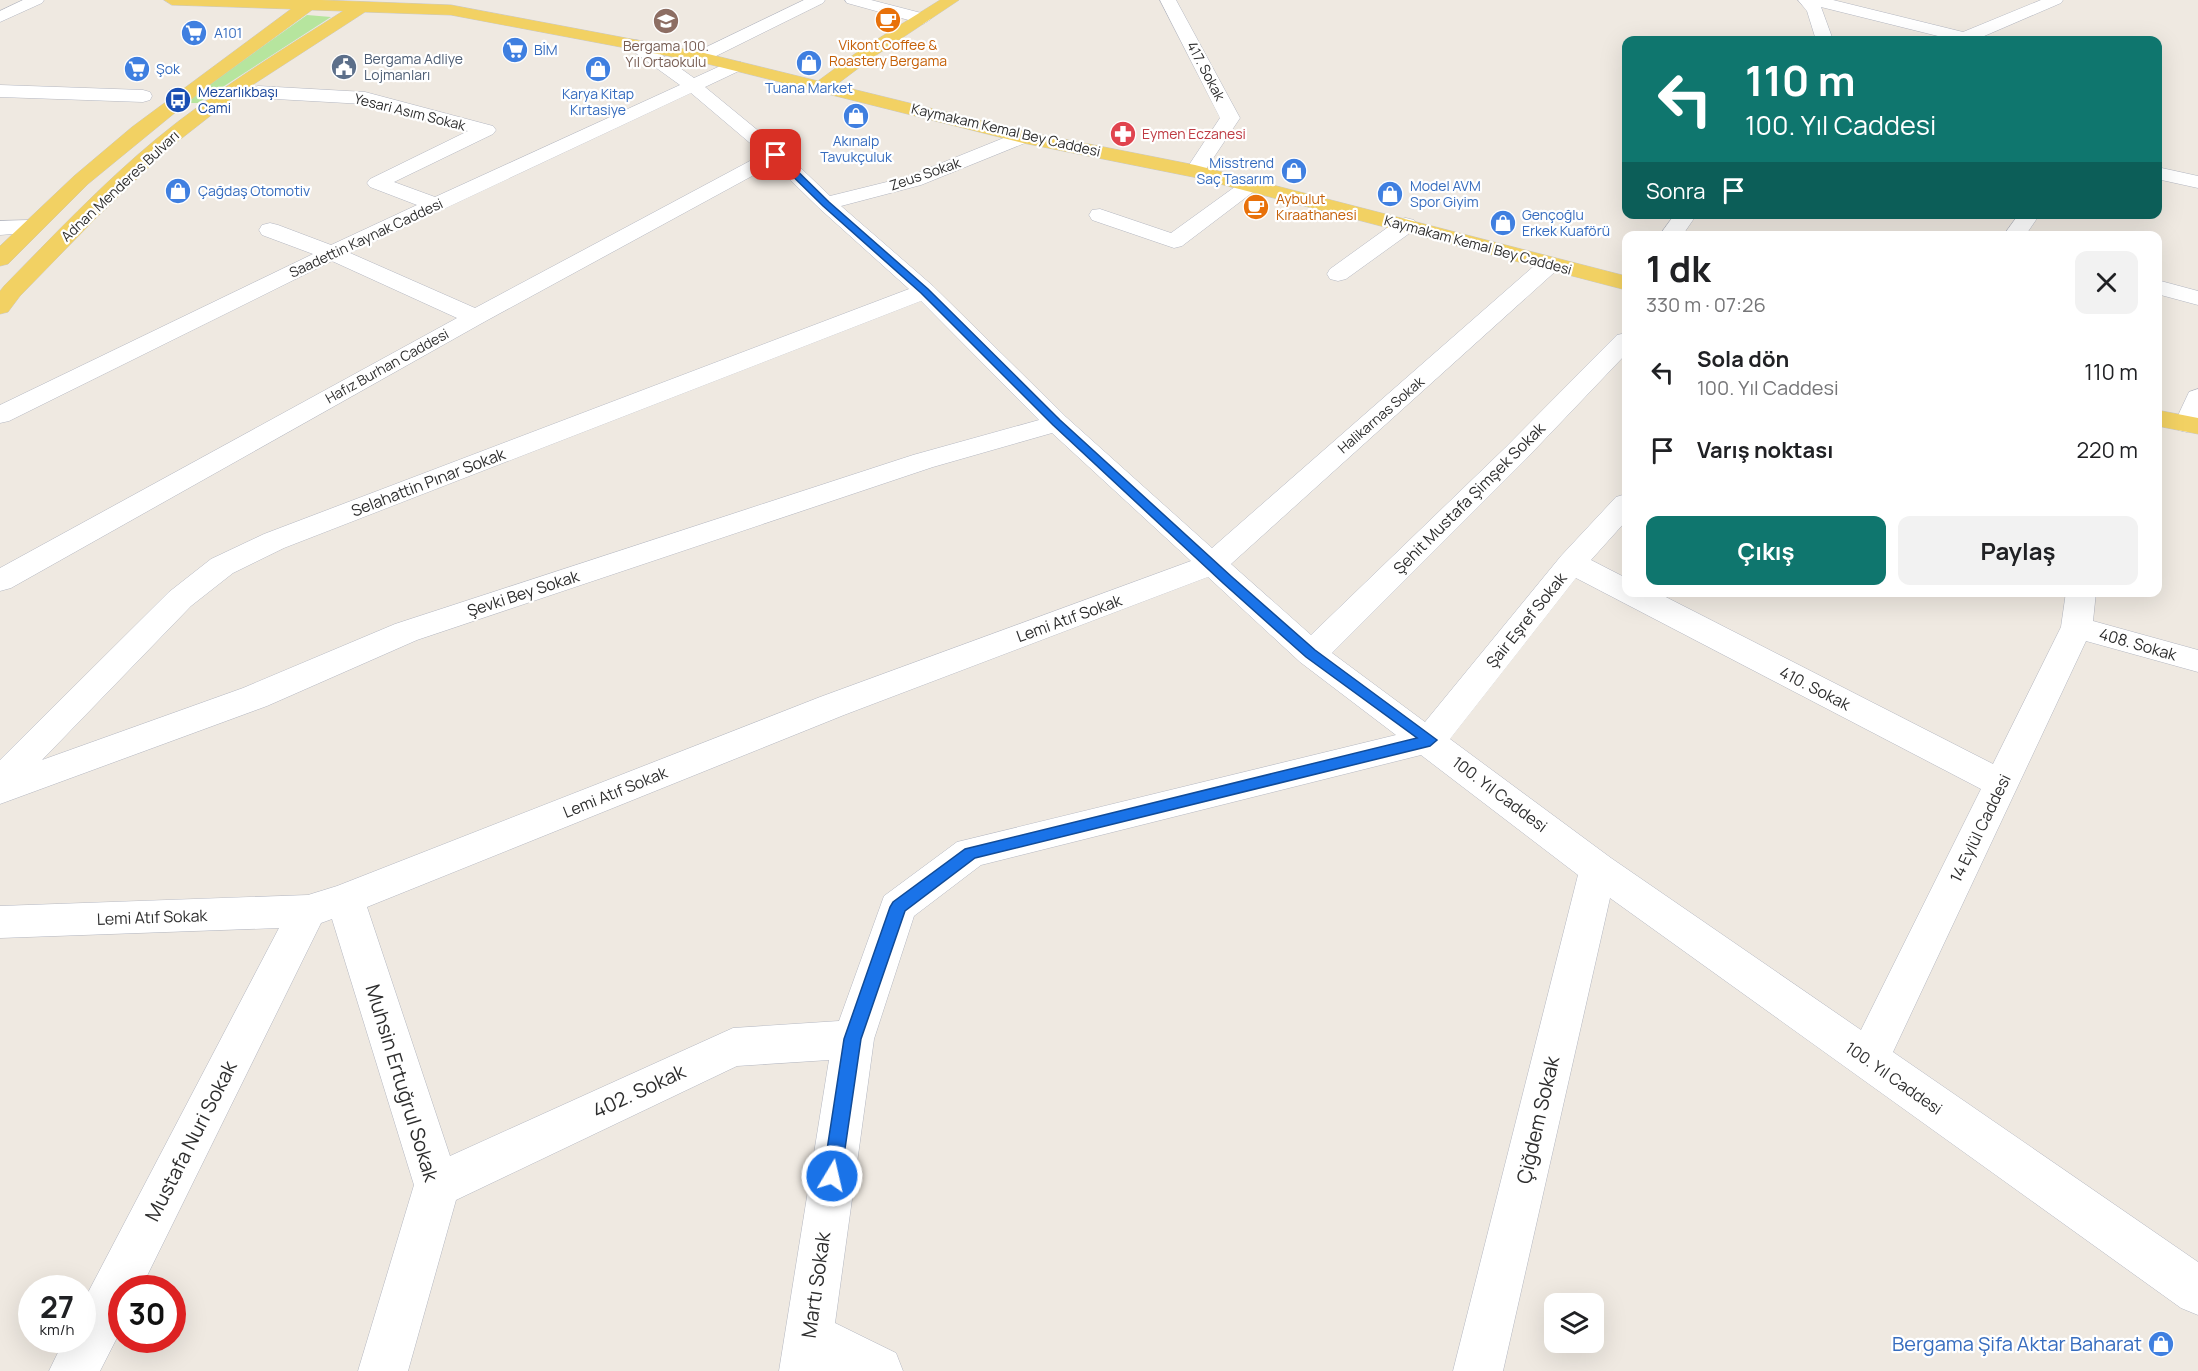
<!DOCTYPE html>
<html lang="tr">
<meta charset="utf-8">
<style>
:root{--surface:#fff;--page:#f2f2f2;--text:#202124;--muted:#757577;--accent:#0f766e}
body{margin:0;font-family:Manrope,sans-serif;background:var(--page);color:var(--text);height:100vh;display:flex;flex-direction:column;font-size:22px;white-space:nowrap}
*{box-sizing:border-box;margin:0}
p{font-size:20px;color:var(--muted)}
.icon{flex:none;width:33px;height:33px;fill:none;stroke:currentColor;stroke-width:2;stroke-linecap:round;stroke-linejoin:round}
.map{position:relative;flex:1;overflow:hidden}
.sheet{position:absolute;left:1622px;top:231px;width:540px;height:366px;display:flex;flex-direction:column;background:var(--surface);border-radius:12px;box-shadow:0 6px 24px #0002}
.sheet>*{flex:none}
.top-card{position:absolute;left:1622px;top:36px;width:540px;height:183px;border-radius:12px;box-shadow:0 6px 24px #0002;background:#0f766e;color:#fff;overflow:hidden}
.buttons{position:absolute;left:1544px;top:1293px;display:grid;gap:12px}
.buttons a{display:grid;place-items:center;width:60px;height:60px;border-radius:12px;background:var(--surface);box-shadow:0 6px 24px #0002;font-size:30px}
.speed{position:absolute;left:18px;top:1275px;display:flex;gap:12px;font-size:30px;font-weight:700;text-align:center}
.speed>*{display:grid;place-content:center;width:78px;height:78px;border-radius:50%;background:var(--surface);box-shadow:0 6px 24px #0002;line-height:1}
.speed small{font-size:15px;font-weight:400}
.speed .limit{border:9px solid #d22;background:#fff;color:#111}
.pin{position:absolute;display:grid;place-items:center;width:51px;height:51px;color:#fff;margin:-26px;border-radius:12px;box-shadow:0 3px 9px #0006}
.me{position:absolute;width:66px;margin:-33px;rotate:9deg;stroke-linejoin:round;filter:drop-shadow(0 0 4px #0008)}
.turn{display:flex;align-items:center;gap:21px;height:126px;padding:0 24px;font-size:27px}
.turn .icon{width:78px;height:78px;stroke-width:2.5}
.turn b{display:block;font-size:42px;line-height:51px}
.then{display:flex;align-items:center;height:57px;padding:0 24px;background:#0003;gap:12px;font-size:22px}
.round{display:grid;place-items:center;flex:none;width:63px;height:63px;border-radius:12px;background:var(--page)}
.overview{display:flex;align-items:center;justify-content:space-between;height:102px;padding:0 24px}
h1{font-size:36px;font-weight:700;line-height:45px}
.button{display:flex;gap:12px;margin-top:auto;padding:12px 24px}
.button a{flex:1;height:69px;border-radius:12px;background:var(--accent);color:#fff;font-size:24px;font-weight:700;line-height:69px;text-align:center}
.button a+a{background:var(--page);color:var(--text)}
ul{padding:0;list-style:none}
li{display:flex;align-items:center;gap:18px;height:78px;padding:0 24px}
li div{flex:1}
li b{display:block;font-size:22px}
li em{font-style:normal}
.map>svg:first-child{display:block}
.green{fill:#b6e59e}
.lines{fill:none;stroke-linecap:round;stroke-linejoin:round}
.minor-casing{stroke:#b4b7c1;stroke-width:1}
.major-casing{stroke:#c9c9c9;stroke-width:1}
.minor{fill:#fff;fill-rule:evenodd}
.major{fill:#f2d163;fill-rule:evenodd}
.route{fill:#1a73e8;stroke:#114b97;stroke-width:1.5}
.labels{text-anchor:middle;stroke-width:4.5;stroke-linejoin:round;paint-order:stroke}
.far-shop-label{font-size:14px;fill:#366cbe;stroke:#fff;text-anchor:start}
.far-food-label{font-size:14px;fill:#c56008;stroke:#fff}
.far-education-label{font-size:14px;fill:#785e54;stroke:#fff}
.far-service-label{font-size:14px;fill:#4e5e75;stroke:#fff;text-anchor:start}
.far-street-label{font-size:14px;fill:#2e2e2e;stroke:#fff}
.far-transit-label{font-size:14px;fill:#164399;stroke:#fff;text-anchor:start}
.far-health-label{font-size:14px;fill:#be3a42;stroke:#fff;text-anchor:start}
.street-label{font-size:16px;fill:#2e2e2e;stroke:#fff}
.near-street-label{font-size:20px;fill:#2e2e2e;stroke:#fff}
.near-shop-label{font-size:20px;fill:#366cbe;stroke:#fff;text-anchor:end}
</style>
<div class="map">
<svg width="2198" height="1371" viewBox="0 0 2198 1371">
<rect width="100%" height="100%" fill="#efe9e1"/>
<path class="green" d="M307 15 331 17 198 103H183Z"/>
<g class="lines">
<g class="minor-casing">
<g id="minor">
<path d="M23 0H44L42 3 0 22V11Z"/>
<path d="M804 0H825L823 3 706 61H694L691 57 694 53Z"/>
<path d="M845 0H871L929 15 931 19 923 24 847 3Z"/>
<path d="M1160 0H1176L1240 118 1202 175H1188L1185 171 1220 118Z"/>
<path d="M1798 0H1833L1963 32 2041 0H2063L2061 3 1975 40H1950V39L1821 7 1833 40H1816L1807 11Z"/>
<path d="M636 40 642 41 694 78 729 62H741L744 66 741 70 705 87 783 151 830 196 907 177 1016 133H1030L1033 137 1030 141 921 185 841 206 933 286 1066 417 1212 548 1542 259 1550 257 1558 259 1561 264 1558 269 1231 564 1311 635 1506 447 1617 335 1626 333V354L1526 459 1332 653 1425 722 1561 556 1616 497 1626 494V521L1591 560 1626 578V592H1656L1993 764 2061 627 2066 592H2096L2093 621 2198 650V672L2086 641 1893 1052 2198 1262V1315L2181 1308 1610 898 1503 1371H1453L1578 875 1421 755 981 865 914 916 874 1039 835 1323 896 1353 903 1371H779L829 1060 737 1066 456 1200 408 1371H358L414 1185 332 919 321 923 141 1288H122V1328L100 1371H49L64 1340H82V1304L279 928 0 938V906L308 895 337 886 820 697 1191 561 1052 433 933 467 417 640 267 706 0 804V760L169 592 211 559 264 534 909 289 819 208 774 164 484 322 11 588 0 591V568L457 318 332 261 9 421 0 423V405L313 254 262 235 259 230 262 225 270 223 278 225 331 245 417 205 370 187 367 183 370 179 468 131 364 104 258 98 251 96 249 92 251 88 258 86 365 92 493 126 496 130 493 134 394 182 435 197 680 85 630 49 627 45 630 41ZM691 93 763 154 475 308 350 253ZM921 301 1039 420 913 455 395 624 243 688 42 760 191 606 233 573 284 548ZM1208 577 1300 662 1396 735 957 842 884 896 839 1021 733 1028 450 1156 367 907 844 715ZM1576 578 1981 789 1861 1030 1611 858 1450 739Z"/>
<path d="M0 85 143 90 150 92 152 96 150 100 143 102 0 97Z"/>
<path d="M2157 167 2198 176V188L2157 179Z"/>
<path d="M1250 179 1257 181 1260 185 1257 189 1182 246 1174 248 1092 220 1089 215 1092 210 1100 209 1171 233 1243 181Z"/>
<path d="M1675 214H1697L1682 236H1659Z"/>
<path d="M2019 214H2040L2025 236H2003Z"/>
<path d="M1406 218 1414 220 1417 225 1414 230 1346 279 1338 281 1330 279 1327 274 1330 269 1398 220Z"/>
<path d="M29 220 37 222 40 227 37 232 0 235V221Z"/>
<path d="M2157 280 2198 291V305L2157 294Z"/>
<path d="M2198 389V427L2187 432 2178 430 2174 424 2189 392Z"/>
</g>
</g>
<g class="major-casing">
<g id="major">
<path d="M164 0H321L451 5 700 52 818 81 860 50 940 0H959L872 58 836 85 1023 131 1195 165 1626 276V290L1193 177 1023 143 700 62 451 15 365 12 237 95 168 149 95 219 20 296 8 312 0 314V291L4 286C53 236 101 185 155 140 214 91 279 52 343 11L312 10 204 89 88 184 8 264 0 266V246L74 176 132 127 291 9 172 5Z"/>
<path d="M2157 410 2198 418V434L2157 426Z"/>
</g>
</g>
<use href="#minor" class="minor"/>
<use href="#major" class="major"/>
</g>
<path class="route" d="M773 153H779L829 202 928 289 1060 420 1232 577 1315 650 1437 740 1430 746 975 858 905 911 861 1039 841 1176 839 1182 832 1185 825 1182 823 1176 844 1039 890 907 893 902 965 849 1417 738 1306 657 1223 583 1053 425 921 293 823 206 773 157Z"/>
<defs>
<g id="cafe-disc" transform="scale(1.35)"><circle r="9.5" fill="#e8710a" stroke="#fff"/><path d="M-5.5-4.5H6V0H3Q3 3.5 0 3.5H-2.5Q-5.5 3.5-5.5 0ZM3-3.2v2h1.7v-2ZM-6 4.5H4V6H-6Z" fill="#fff"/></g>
<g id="school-disc" transform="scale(1.35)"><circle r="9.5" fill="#8d6e63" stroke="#fff"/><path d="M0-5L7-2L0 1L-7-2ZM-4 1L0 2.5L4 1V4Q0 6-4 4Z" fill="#fff"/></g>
<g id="supermarket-disc" transform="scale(1.35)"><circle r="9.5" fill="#3f7fe0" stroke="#fff"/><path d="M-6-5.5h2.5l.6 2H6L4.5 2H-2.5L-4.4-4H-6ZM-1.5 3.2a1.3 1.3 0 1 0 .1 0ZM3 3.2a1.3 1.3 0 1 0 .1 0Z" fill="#fff"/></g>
<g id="shop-disc" transform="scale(1.35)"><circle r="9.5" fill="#3f7fe0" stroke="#fff"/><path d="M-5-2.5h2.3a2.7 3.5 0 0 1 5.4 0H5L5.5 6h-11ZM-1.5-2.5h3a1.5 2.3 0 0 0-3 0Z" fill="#fff"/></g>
<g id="civic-disc" transform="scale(1.35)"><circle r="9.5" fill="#5c6f8a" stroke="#fff"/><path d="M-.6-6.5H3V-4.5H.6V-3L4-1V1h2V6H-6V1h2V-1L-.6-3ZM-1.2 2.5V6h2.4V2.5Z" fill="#fff"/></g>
<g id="bus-disc" transform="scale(1.35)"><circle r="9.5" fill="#1a4fb4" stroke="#fff"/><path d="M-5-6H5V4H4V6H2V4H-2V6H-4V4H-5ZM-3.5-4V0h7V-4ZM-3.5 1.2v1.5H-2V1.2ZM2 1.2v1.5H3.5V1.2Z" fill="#fff"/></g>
<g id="pharmacy-disc" transform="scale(1.35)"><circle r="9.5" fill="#e0444e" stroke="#fff"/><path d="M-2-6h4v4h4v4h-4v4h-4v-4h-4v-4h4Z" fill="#fff"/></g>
</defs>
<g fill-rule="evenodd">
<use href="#cafe-disc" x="888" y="20"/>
<use href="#school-disc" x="666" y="21"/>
<use href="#supermarket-disc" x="194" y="33"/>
<use href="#supermarket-disc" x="515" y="50"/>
<use href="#shop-disc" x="809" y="63"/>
<use href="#civic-disc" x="344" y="67"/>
<use href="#supermarket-disc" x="137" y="69"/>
<use href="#shop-disc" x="598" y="69"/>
<use href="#bus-disc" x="178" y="100"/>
<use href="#shop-disc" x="856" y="116"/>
<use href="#pharmacy-disc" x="1123" y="134"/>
<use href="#shop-disc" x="1294" y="171"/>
<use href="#shop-disc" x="178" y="191"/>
<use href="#shop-disc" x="1390" y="194"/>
<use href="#cafe-disc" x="1256" y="207"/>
<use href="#shop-disc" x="1503" y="223"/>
<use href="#shop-disc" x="2161" y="1344"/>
</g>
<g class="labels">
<g class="far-shop-label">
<text x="214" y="38">A101</text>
<text x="534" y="55">BİM</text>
<text x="156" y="74">Şok</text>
<text x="809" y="93" text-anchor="middle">Tuana Market</text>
<text x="598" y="99" text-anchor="middle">Karya Kitap<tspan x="598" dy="16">Kırtasiye</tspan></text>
<text x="856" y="146" text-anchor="middle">Akınalp<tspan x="856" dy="16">Tavukçuluk</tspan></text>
<text x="1274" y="168" text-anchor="end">Misstrend<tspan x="1274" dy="16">Saç Tasarım</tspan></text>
<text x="1410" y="191">Model AVM<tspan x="1410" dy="16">Spor Giyim</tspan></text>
<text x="198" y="196">Çağdaş Otomotiv</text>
<text x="1522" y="220">Gençoğlu<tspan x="1522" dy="16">Erkek Kuaförü</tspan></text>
</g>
<g class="far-food-label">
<text x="888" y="50">Vikont Coffee &amp;<tspan x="888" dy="16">Roastery Bergama</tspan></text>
<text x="1276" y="204" text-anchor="start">Aybulut<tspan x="1276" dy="16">Kıraathanesi</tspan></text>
</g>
<g class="far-education-label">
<text x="666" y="51">Bergama 100.<tspan x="666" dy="16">Yıl Ortaokulu</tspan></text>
</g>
<g class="far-service-label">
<text x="364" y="64">Bergama Adliye<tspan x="364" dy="16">Lojmanları</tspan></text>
</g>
<g class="far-street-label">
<text transform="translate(1206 71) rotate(62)" y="5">417. Sokak</text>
<text transform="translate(410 112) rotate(14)" y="5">Yesari Asım Sokak</text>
<text transform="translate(1006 130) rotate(13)" y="5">Kaymakam Kemal Bey Caddesi</text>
<text transform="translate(925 174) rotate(-19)" y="5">Zeus Sokak</text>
<text transform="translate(120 186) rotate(-43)" y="5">Adnan Menderes Bulvarı</text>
<text transform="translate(366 238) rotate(-25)" y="5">Saadettin Kaynak Caddesi</text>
<text transform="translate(1478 245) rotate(15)" y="5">Kaymakam Kemal Bey Caddesi</text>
<text transform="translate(387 366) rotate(-29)" y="5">Hafız Burhan Caddesi</text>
<text transform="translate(1381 415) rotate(-41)" y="5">Halikarnas Sokak</text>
</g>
<g class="far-transit-label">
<text x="198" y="97">Mezarlıkbaşı<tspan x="198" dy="16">Cami</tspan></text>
</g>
<g class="far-health-label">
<text x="1142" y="139">Eymen Eczanesi</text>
</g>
<g class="street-label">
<text transform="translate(428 482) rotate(-21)" y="6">Selahattin Pınar Sokak</text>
<text transform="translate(1469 498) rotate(-45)" y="6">Şehit Mustafa Şimşek Sokak</text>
<text transform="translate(523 593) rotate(-18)" y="6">Şevki Bey Sokak</text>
<text transform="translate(1069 618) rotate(-20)" y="6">Lemi Atıf Sokak</text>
<text transform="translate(1526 620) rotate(-51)" y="6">Şair Eşref Sokak</text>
<text transform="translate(2138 644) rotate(16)" y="6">408. Sokak</text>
<text transform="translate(1815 688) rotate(27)" y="6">410. Sokak</text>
<text transform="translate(615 792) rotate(-22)" y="6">Lemi Atıf Sokak</text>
<text transform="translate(1500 794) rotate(37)" y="6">100. Yıl Caddesi</text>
<text transform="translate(1980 828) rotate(-64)" y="6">14 Eylül Caddesi</text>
<text transform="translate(152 917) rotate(-2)" y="6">Lemi Atıf Sokak</text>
<text transform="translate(1894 1078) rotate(35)" y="6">100. Yıl Caddesi</text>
</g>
<g class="near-street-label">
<text transform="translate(402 1083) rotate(73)" y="7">Muhsin Ertuğrul Sokak</text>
<text transform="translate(639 1091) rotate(-25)" y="7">402. Sokak</text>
<text transform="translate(1538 1120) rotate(-77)" y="7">Çiğdem Sokak</text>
<text transform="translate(191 1141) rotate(-63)" y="7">Mustafa Nuri Sokak</text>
<text transform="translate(816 1285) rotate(-82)" y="7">Martı Sokak</text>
</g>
<g class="near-shop-label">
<text x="2142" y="1351">Bergama Şifa Aktar Baharat</text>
</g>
</g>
</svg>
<div class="buttons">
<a><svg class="icon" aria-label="layers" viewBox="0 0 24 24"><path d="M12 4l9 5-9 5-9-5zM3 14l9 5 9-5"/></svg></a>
</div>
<div class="speed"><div>27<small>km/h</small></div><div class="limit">30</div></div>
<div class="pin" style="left:776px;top:155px;background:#d93025"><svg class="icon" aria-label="arrive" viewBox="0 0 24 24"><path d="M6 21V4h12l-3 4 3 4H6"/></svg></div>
<svg class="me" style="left:832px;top:1176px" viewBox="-20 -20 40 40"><circle r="17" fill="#1a73e8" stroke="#fff" stroke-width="3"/><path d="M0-11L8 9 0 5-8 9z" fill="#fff"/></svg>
<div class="top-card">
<div class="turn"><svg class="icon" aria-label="left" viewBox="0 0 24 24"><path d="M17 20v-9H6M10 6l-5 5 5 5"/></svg><div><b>110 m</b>100. Yıl Caddesi</div></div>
<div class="then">Sonra<svg class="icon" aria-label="arrive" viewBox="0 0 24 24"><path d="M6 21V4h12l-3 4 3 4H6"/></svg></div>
</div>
<section class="sheet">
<div class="overview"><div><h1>1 dk</h1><p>330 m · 07:26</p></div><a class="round"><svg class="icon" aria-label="close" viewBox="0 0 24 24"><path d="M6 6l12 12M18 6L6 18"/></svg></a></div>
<ul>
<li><svg class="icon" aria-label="left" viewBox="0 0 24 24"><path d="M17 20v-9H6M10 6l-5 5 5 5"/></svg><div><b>Sola dön</b><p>100. Yıl Caddesi</p></div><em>110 m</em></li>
<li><svg class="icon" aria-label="arrive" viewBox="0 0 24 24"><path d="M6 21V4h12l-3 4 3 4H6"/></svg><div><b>Varış noktası</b></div><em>220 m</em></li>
</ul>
<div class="button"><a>Çıkış</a><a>Paylaş</a></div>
</section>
</div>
